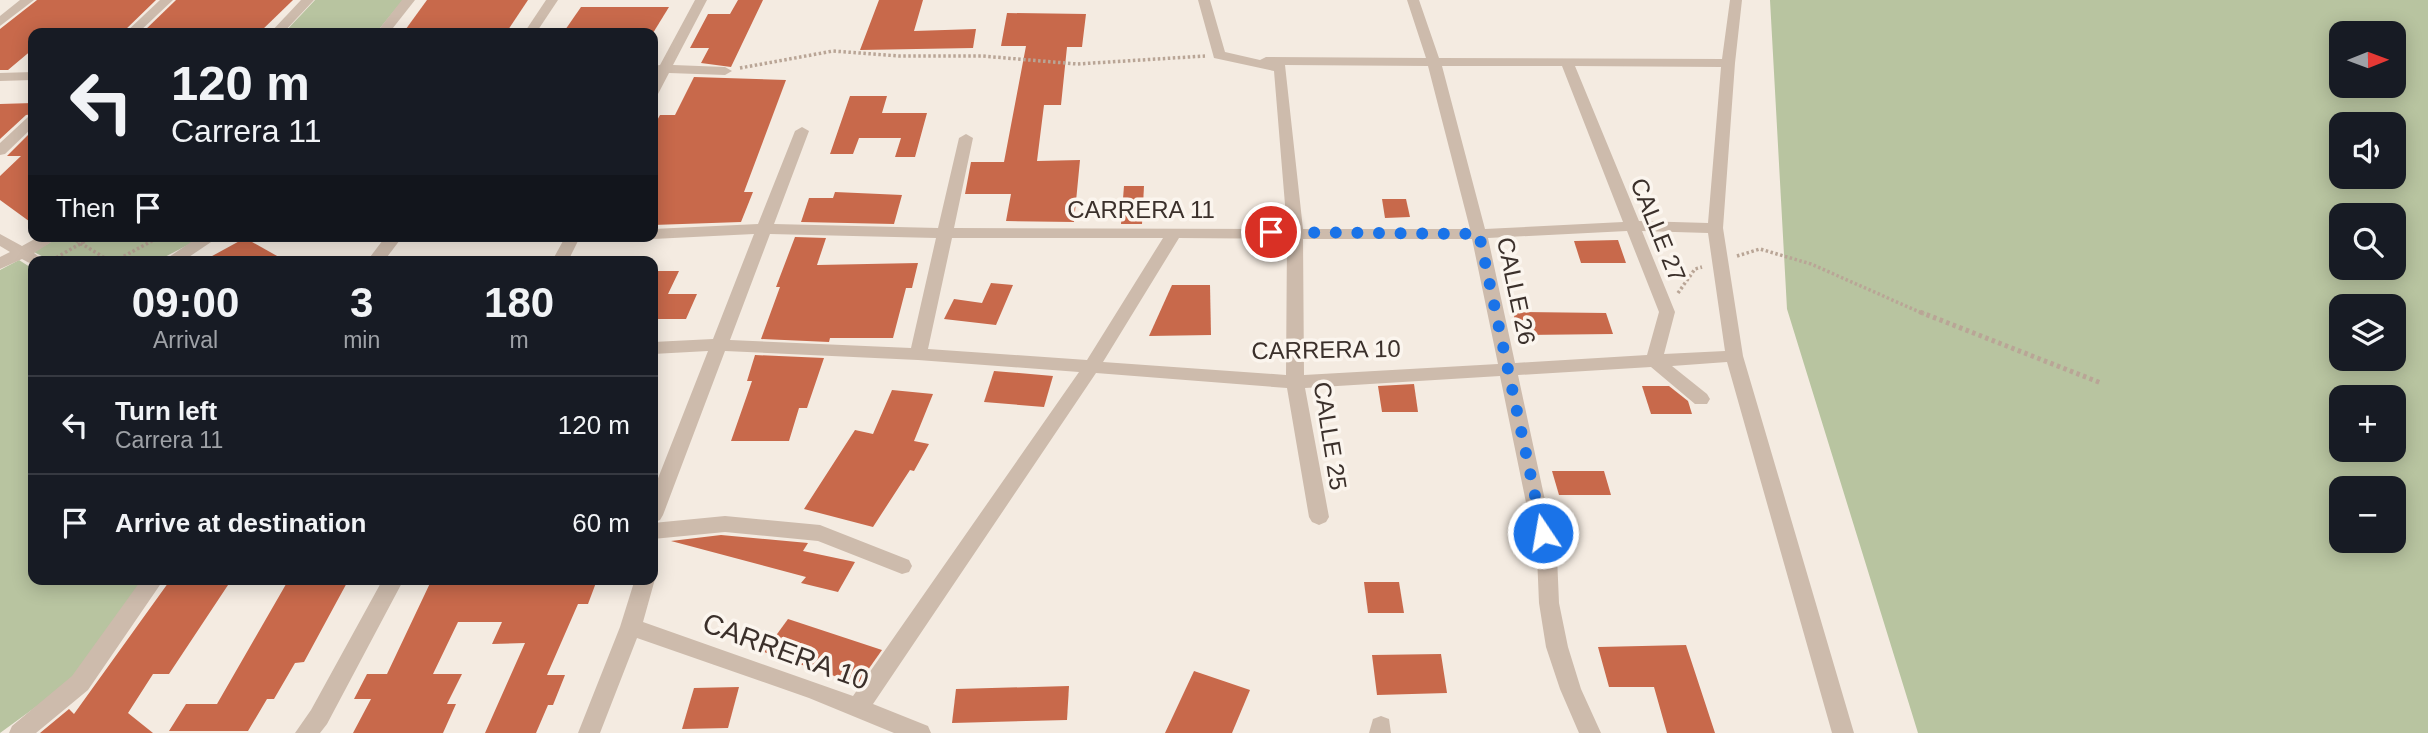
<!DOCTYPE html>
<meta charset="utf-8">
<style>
:root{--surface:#171b24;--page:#20242c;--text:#f1f3f6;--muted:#9ea1a6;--line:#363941}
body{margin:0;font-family:Arial,sans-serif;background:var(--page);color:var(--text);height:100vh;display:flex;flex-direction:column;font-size:26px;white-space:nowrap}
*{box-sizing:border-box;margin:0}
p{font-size:23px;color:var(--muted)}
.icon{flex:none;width:38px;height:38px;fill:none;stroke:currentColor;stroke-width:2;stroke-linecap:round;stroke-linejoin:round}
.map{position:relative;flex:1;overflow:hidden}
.drawer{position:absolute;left:28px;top:256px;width:630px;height:329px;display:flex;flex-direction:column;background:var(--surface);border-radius:14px;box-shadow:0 4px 18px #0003}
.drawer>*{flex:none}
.hud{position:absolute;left:28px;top:28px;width:630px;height:214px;border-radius:14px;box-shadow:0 4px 18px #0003;background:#171b24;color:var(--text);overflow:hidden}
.needle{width:46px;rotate:89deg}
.buttons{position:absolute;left:2329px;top:21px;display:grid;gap:14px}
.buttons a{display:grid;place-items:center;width:77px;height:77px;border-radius:14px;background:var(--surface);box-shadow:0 4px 18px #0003;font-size:35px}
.pin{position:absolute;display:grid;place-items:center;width:60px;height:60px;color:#fff;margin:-30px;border:4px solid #fff;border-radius:50%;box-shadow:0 2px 7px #0007}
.me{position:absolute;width:77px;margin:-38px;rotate:348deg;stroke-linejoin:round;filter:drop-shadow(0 0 5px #0008)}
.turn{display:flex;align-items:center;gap:24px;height:147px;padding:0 28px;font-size:32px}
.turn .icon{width:91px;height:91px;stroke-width:2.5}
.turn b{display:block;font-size:49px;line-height:60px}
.then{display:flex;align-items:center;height:66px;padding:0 28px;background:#0003;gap:14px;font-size:26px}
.eta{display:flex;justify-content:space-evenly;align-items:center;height:119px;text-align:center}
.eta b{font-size:42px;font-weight:800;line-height:49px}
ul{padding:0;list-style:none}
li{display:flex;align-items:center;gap:21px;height:98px;padding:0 28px;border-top:2px solid var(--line)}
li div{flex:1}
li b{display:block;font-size:26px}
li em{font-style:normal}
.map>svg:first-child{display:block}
.green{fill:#b8c4a0;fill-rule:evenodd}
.building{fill:#c8694b}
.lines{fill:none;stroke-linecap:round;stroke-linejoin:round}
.path-far1{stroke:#b9a596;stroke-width:3.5;stroke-dasharray:2.5 2.5;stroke-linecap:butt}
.path{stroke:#b9a596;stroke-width:5;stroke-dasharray:3.5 3.5;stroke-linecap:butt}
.minor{fill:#cdbbac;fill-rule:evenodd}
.route{stroke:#1a73e8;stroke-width:12;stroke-dasharray:0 21.6}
.labels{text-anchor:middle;stroke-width:7;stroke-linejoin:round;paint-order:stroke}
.street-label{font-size:24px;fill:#3b302b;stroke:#fbf5ee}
.near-street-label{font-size:28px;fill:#3b302b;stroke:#fbf5ee}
</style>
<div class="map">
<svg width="2428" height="733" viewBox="0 0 2428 733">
<rect width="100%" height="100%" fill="#f4ebe1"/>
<g class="green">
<path d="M315 0H403L376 33H284Z"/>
<path d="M1770 0H2428V733H1918L1787 309ZM2394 33V86H2342V33ZM2394 124V177H2342V124ZM2394 215V268H2342V215ZM2394 306V359H2342V306ZM2342 397H2394V450H2342ZM2342 488H2394V541H2342Z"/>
<path d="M61 236H205L157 261H51L34 252Z"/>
<path d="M19 260 33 269V579H143L70 682 0 733V270Z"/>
</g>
<g class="building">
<path d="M37 0H156L122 33H33V49L8 70H0V29Z"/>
<path d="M176 0H293L259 33H142Z"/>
<path d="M427 0H528L506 33H403Z"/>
<path d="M738 0H763L731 67 701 63 709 48H690L708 14H730Z"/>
<path d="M879 0H923L914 31 976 29 973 48 860 50Z"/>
<path d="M581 7H669L653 33H563Z"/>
<path d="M1007 13 1086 14 1082 47H1067L1061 105H1044L1037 161 1080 160 1074 222 1006 221 1011 194H965L971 162H1004L1026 46H1001Z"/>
<path d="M694 77 786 80 744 192H753L741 222 653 225V128L660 115H675Z"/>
<path d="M850 96H887L882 113H927L915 157H895L901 138H859L853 154H830Z"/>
<path d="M33 103V114L26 115 0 139V104Z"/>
<path d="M33 130V224L0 200V176L21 156H7Z"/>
<path d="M1124 186H1144L1142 224H1121Z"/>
<path d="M835 192 902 195 894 224 801 222 809 198H833Z"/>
<path d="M1382 199H1406L1410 217 1385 218Z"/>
<path d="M795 237 826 238 817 265 918 263 912 288H906L893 338H830L829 342 761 339 780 287H776Z"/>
<path d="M245 238 286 261H203Z"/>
<path d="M1618 240 1626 263H1581L1574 241Z"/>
<path d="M653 271H679L668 294H697L686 319H657L653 329Z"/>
<path d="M991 283 1013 285 996 325 944 319 954 299 982 303Z"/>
<path d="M1172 285H1210L1211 335 1149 336Z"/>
<path d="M1513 312 1606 313 1613 334 1519 335Z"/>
<path d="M755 355 824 358 807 408H799L789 441H731L752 381H747Z"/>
<path d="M994 371 1053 376 1044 407 984 402Z"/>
<path d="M1414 384 1418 412H1382L1378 386Z"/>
<path d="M1642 386H1669L1688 401 1692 414H1651Z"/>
<path d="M892 390 933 394 914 441 929 444 914 471 910 470 873 527 804 509 855 430 873 434Z"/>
<path d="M1552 471H1604L1611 495H1559Z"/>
<path d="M721 535 808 543 803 551 855 562 838 592 801 583 806 577 671 541Z"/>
<path d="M171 579H232L169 674H153L128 713 153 733H40L69 709 74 714Z"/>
<path d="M289 579H349L304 662 295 663 274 699H267L248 731H169L186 704H217Z"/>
<path d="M432 579 597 580 588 604H578L547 675H565L553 705H548L536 733H485L525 643 492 644 502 622H458L433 674H462L447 704H456L443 733H353L371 699H354L367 674H387Z"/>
<path d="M1364 582H1399L1404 613H1368Z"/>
<path d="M788 619 882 650 858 684 764 652Z"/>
<path d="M1686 645 1715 733H1667L1654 687H1609L1598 647Z"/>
<path d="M1441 654 1447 693 1377 695 1372 655Z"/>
<path d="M1194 671 1250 690 1232 733H1165Z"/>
<path d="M1069 686 1067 720 952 723 956 689Z"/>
<path d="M739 687 728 728 682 729 694 688Z"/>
</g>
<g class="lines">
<g class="path-far1">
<path d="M740 68 833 51 899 56H982L1077 64 1205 56"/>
<path d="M72 238 110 261"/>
<path d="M1737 256 1760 249 1811 264 1924 314"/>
<path d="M52 260 94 236"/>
<path d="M115 261 161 236"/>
<path d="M1678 293 1695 269 1702 267"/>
</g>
<path class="path" d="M1920 312 2101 383"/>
<g class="minor">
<path d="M20 0H34L0 26V16Z"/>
<path d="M160 0H173L138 33H125Z"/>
<path d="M301 0H314L283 33H270Z"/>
<path d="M402 0H415L389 33H376Z"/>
<path d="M546 0H558L536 33H524Z"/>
<path d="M695 0H707L673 65 725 67 732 71 725 75 669 73 658 94 653 95V79L656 73 653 72V66L660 65Z"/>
<path d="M1198 0H1210L1225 52 1260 60 1266 57 1426 58 1407 0H1419L1439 58 1722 59 1730 0H1742L1735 63 1723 228 1743 356 1854 733H1832L1727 362 1672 366 1707 394 1710 399 1707 404H1695L1651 367 1518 375 1557 556 1559 603 1568 647 1581 689 1601 733H1579L1560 689 1546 647 1539 603 1537 556 1500 376 1305 388 1329 517 1326 522 1319 525 1312 522 1309 517 1287 388 1096 373 873 704 928 726 931 733H894L809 698 637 638 600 733H578L620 627 635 579H653V574L655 579 643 622 853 696 1079 372 918 360 725 351 663 515 660 520 653 523V491L708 351 653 354V342L713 339 754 234 653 239 647 236H653V229L758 224 795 131 802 127 809 131 774 224 938 228 959 138 966 134 973 138 954 228 1287 229 1274 71 1214 58ZM1285 65 1428 66 1470 229H1303ZM1442 66H1562L1623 222 1485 229ZM1575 66 1721 67 1708 223 1639 221ZM1627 231 1659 312 1647 355 1515 363 1488 238ZM1642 231 1708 233 1725 351 1664 354 1675 312ZM770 234 936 238 911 348 730 340ZM952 238H1163L1087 360 928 349ZM1179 238 1287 239 1286 375 1103 362ZM1303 239H1472L1498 364 1304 375Z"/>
<path d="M33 72V80L0 81V73Z"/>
<path d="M33 116V127L5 154 0 155V143L28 117Z"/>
<path d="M0 234 22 246 40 236H61L34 253 44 261H33V265L22 259 0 269V257L10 252 0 246Z"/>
<path d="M200 236H220L183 261H163Z"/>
<path d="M386 236H403L384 261H367Z"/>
<path d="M431 236H604L596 241H578L568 261H552L563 241H439Z"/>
<path d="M725 516 820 525 909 560 912 566 909 572 902 574 818 541 725 532 653 539V523Z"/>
<path d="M142 579H164L88 690 36 733H9L12 726 72 676Z"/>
<path d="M383 579H404L327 724 320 733H295L311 710Z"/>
<path d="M1381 716 1389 719 1391 733H1369L1373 719Z"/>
</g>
</g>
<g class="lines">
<path class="route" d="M1271 232 1479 234 1543 533"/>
</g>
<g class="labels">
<g class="street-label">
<text x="1141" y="218">CARRERA 11</text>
<text transform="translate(1658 230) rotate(68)" y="8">CALLE 27</text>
<text transform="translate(1516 291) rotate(78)" y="8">CALLE 26</text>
<text transform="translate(1326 350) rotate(-1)" y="8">CARRERA 10</text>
<text transform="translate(1330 436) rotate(81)" y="8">CALLE 25</text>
</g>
<g class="near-street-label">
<text transform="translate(786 651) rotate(20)" y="10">CARRERA 10</text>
</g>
</g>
</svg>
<div class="buttons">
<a><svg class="needle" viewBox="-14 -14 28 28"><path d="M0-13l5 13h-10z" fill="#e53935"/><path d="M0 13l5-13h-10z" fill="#9ea1a6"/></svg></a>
<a><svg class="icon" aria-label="sound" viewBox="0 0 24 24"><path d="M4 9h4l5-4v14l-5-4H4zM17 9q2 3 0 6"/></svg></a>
<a><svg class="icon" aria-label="search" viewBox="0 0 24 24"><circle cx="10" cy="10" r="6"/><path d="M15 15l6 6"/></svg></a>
<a><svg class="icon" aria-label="layers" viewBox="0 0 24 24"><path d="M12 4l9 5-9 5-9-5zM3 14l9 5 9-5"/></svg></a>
<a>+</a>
<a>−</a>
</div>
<div class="pin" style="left:1271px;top:232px;background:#d93025"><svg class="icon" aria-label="arrive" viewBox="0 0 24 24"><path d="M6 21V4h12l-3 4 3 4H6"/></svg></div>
<svg class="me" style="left:1543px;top:533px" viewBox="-20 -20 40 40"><circle r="17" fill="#1a73e8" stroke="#fff" stroke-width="3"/><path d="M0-11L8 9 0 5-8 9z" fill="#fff"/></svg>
<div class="hud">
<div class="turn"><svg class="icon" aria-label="left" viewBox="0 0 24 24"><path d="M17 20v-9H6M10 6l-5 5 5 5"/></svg><div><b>120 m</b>Carrera 11</div></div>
<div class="then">Then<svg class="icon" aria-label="arrive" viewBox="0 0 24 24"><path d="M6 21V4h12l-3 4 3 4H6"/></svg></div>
</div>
<section class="drawer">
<div class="eta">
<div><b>09:00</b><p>Arrival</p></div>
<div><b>3</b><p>min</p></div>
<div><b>180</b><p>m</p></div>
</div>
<ul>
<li><svg class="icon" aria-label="left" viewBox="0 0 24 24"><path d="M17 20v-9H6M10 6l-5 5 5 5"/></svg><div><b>Turn left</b><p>Carrera 11</p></div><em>120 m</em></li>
<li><svg class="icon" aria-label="arrive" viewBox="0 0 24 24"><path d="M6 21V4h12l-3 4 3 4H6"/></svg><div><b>Arrive at destination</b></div><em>60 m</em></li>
</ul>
</section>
</div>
